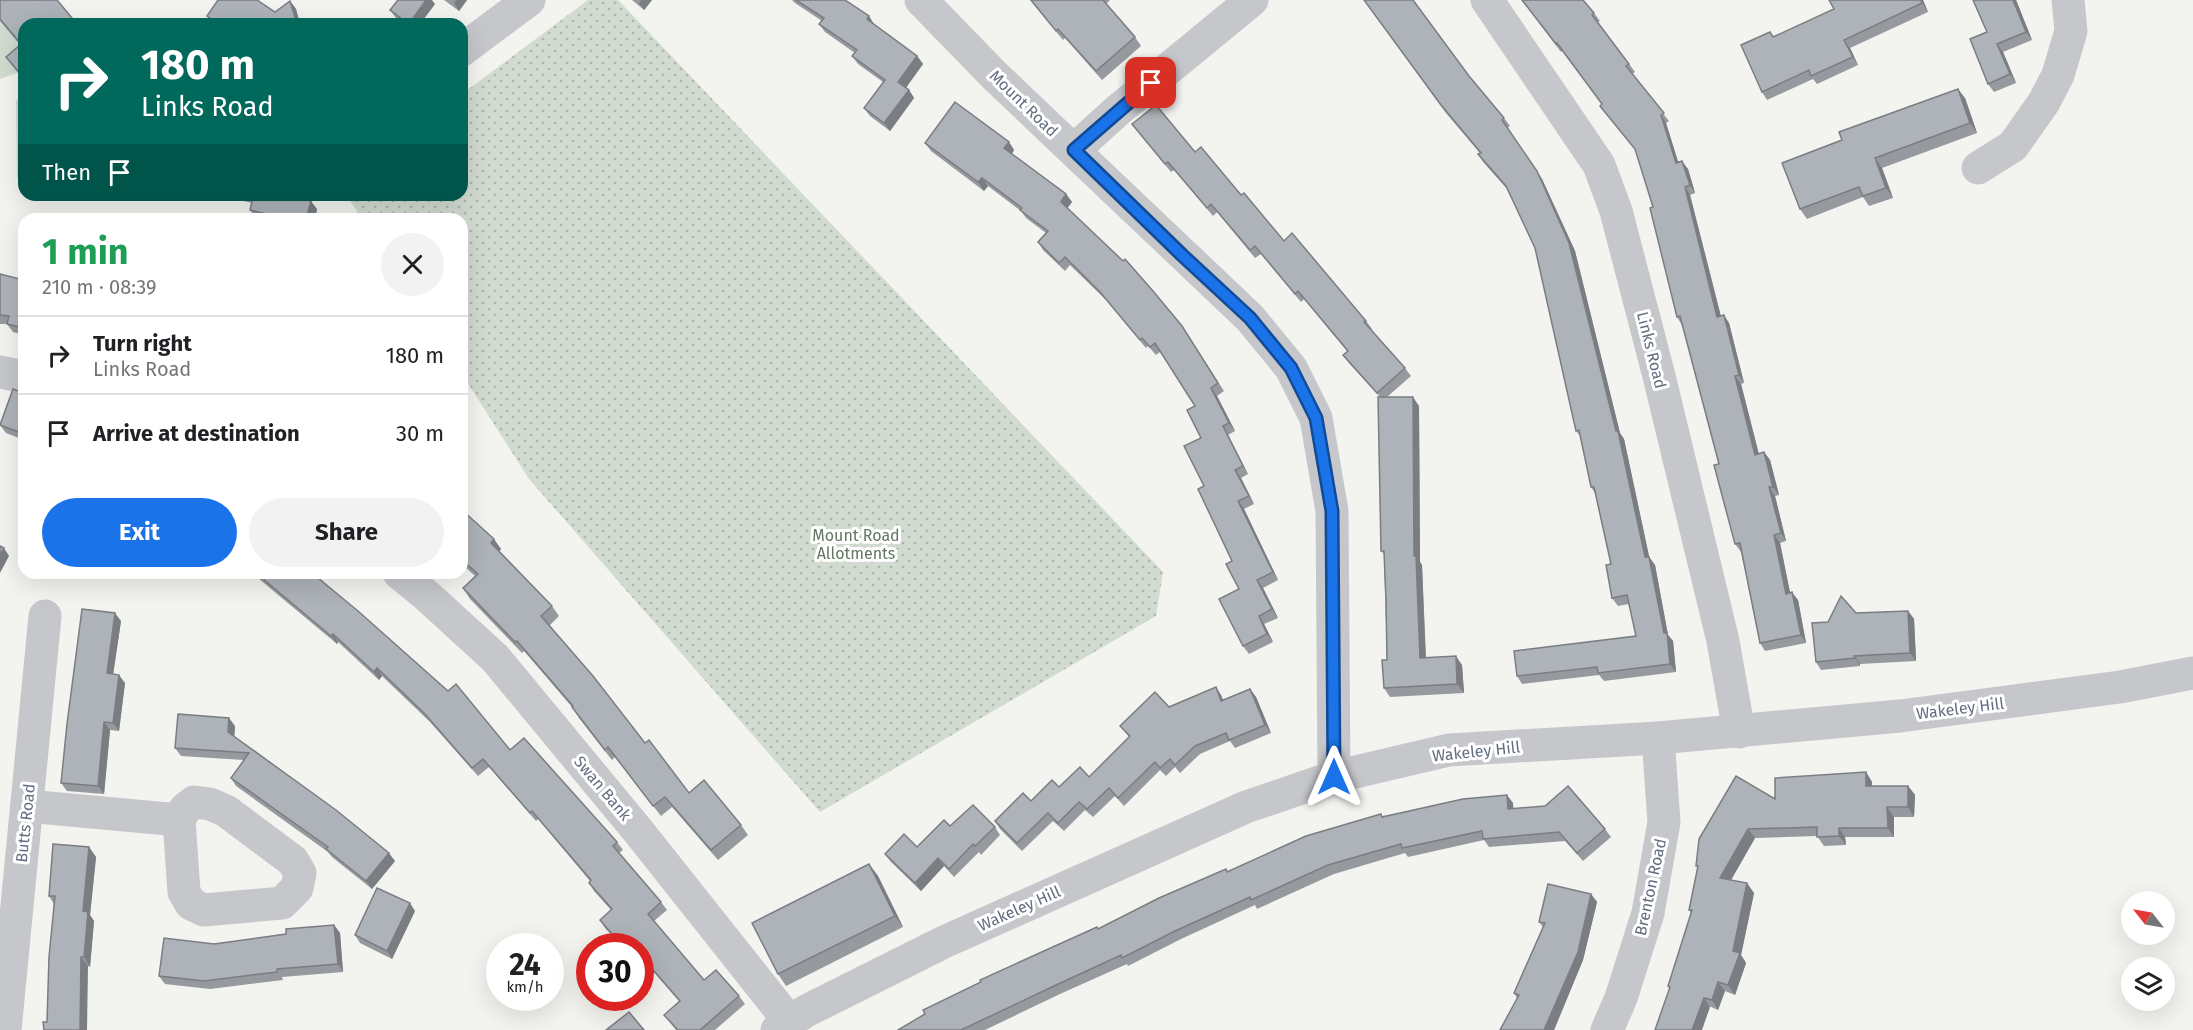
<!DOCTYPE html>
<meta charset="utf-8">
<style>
:root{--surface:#fff;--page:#f2f2f2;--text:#202124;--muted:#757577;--line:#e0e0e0;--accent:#1a73e8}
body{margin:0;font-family:"Fira Sans",sans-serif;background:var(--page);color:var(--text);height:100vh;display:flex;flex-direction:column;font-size:22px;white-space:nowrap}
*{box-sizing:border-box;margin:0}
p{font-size:20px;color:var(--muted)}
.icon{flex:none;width:33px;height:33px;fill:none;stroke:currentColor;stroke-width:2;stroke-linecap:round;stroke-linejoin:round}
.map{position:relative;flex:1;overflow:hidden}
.sheet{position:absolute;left:18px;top:213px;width:450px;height:366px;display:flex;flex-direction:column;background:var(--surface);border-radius:18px;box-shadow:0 6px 24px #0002}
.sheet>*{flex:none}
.top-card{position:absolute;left:18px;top:18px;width:450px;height:183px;border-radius:18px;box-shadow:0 6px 24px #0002;background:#00695c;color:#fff;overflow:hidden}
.needle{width:39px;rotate:301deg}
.tools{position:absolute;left:2121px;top:891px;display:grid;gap:12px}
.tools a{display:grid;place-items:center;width:54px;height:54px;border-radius:50%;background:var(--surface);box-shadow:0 6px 24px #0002;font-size:30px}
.speed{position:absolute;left:486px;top:933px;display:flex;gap:12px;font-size:30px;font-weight:700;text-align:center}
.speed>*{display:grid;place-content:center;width:78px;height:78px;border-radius:50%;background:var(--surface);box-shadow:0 6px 24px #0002;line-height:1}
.speed small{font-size:15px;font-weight:400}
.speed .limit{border:9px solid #d22;background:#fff;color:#111}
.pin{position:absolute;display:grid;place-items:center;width:51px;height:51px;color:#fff;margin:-26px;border-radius:12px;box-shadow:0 3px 9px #0006}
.me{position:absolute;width:66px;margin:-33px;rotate:0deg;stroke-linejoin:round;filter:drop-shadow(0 0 4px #0008)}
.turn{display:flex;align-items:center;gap:21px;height:126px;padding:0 24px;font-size:27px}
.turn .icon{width:78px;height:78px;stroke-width:2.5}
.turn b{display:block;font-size:42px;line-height:51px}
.then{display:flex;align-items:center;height:57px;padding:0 24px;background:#0003;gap:12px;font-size:22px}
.round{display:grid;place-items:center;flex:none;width:63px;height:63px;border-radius:32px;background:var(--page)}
.overview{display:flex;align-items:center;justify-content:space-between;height:102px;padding:0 24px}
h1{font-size:36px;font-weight:700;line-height:45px;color:#1e9e55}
.button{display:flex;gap:12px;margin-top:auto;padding:12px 24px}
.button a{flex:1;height:69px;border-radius:36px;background:var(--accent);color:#fff;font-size:24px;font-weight:700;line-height:69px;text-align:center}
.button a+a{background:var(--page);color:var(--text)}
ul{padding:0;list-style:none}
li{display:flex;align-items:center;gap:18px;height:78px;padding:0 24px;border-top:2px solid var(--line)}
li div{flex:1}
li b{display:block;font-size:22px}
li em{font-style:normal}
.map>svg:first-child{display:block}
.grass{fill:url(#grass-tufts)}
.garden{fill:url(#garden-dots)}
.pitch{fill:#d2dbd0}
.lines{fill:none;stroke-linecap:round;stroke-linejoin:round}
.minor{stroke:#c5c7cb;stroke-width:33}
.wall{fill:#969a9f}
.shaded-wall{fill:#7a7d82}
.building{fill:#aeb3b9;stroke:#7a7d82;stroke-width:1.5}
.route-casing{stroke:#114b97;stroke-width:15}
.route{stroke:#1a73e8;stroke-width:10}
.labels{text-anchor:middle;stroke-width:6;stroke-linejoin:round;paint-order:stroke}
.street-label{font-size:16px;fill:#626d81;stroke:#fff}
.park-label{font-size:16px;fill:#617861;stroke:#fff}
</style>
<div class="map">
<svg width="2193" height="1030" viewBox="0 0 2193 1030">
<defs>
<pattern id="grass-tufts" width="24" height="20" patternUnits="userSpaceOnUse" patternTransform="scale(1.5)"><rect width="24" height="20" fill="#d2dbd0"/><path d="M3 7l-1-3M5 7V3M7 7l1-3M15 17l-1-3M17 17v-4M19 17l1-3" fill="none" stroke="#aeb6ae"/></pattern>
<pattern id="garden-dots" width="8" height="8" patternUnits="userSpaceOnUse" patternTransform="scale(1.5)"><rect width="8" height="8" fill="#d2dbd0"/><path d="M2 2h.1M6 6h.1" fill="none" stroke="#aeb6ae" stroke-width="1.8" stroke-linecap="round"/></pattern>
</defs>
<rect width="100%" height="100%" fill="#f3f4ef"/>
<path class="grass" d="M16 99 24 108V181L17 178Z"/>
<path class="garden" d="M588 0H618L1163 572 1156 616 820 812 529 479 462 374V219H362L346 195H462V94Z"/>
<path class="pitch" d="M0 21 24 50V67L17 73 0 79Z"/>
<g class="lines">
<g class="minor">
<path d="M921 0 995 76 1250 318 1291 368 1316 418 1332 511 1334 777"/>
<path d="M1487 0 1599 165 1616 211 1659 376 1723 641 1739 732"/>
<path d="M462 50 529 0"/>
<path d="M1074 150 1117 111 1252 0"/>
<path d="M1978 168 2013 146 2044 102 2058 75 2071 31 2068 0"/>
<path d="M0 372 24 377"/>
<path d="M399 573 426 595 495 658 639 832 789 1021"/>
<path d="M27 806 179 820 185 809 194 802 210 804 226 811 293 861 300 873 297 888 282 903 204 910 191 904 184 892 179 820"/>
<path d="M5 1030 45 616"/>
<path d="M777 1030 806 1011 944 942 1246 807 1334 777 1449 750 1658 738 1900 716 2120 687 2193 673"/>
<path d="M1607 1030 1621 998 1648 913 1664 822 1658 738"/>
</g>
</g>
<g class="wall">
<path d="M0 0 24 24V81L6 57 20 45 0 21Z"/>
<path d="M444 0H467L459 11Z"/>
<path d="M632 0H652L644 10Z"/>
<path d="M792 0H845L874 25 917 56 923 64 906 88 909 90 914 98 890 131 870 116 864 108 883 82 858 64 852 56 855 53 825 32 819 24 822 21 795 3Z"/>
<path d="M1030 0H1110L1106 4 1135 37 1141 46 1102 80 1065 38 1063 40Z"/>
<path d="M1364 0 1469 76 1504 118 1510 126 1507 128 1542 179 1575 251 1620 433 1624 439 1649 557 1655 565 1668 635 1673 641 1676 672 1604 681 1599 675 1522 684 1517 676 1636 636 1629 604 1618 606 1612 598 1611 564 1595 493 1591 487 1580 436 1576 431 1535 248 1507 189 1484 163 1478 154 1480 153 1446 113Z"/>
<path d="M1522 0 1594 13 1600 21 1598 22 1635 72 1632 74 1669 121 1666 123 1678 162 1688 169 1695 193 1690 195 1721 316 1729 323 1744 383 1741 384 1759 454 1764 452 1770 460 1779 495 1775 496 1786 541 1780 543 1790 593 1798 600 1806 643 1765 651 1760 643 1741 552 1735 544 1719 464 1682 325 1677 317 1653 207 1636 151 1606 114 1600 106 1602 104 1562 51 1561 52Z"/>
<path d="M1829 0H1923L1928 12 1850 48 1858 65 1817 84 1813 79 1767 100 1762 92 1774 37 1834 9Z"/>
<path d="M1973 0H2016L2032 40 2003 52 2016 83 1994 92 1988 84 1987 32Z"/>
<path d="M290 1 296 9 300 24H213L207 16 275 12Z"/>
<path d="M435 4 420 24H404L396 18 390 10Z"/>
<path d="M1965 98 1977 133 1882 168 1893 198 1869 206 1863 197 1807 219 1800 209Z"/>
<path d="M1132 124 1195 152 1241 195 1284 241 1366 321 1372 329 1371 330 1405 368 1411 376 1387 397 1419 406 1420 562 1422 565 1426 657 1462 665 1464 693 1390 697 1384 688 1387 660 1384 554 1381 551 1380 397 1349 363 1343 355 1347 351 1304 299 1301 302 1261 254 1255 258 1217 212 1213 216 1174 170 1171 172Z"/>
<path d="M1009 142 1014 150 1012 154 1066 194 1072 202 1067 208 1182 326 1224 391 1217 396 1235 431 1228 435 1248 474 1241 478 1254 504 1244 509 1278 580 1263 588 1278 618 1264 624 1273 642 1249 654 1243 646 1239 589 1232 561 1204 486 1201 438 1195 406 1160 352 1156 355 1148 346 1146 348 1106 300 1070 265 1065 271 1043 250 1038 242 1046 233 1026 218 1021 211 988 186 984 191 931 151 925 143Z"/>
<path d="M226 195H290L317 209 315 218 321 219 256 218 250 210 252 203 227 197Z"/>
<path d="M0 274 24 280V335L13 332 7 324H0Z"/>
<path d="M24 393V440L6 433 0 425Z"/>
<path d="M462 510 501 549 499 551 552 606 559 616 549 626 645 743 689 793 741 825 748 835 718 860 672 807 661 816 615 757 612 760 579 718 572 707 524 651 522 653 470 599 463 588 475 576 462 564Z"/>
<path d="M252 573H312L510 750 617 842 623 850 619 853 661 902 667 910 654 921 704 980 739 996 745 1004 715 1030H676L664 1015 679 1001 640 956V946H632L629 943 624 946H622L605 928 600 920 611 910 594 891 589 883 590 881 538 819 536 821 489 767 478 776 430 722 382 676 379 680 338 642 337 644Z"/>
<path d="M1908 611 1914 619 1916 661 1860 664V666L1821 670 1816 662 1828 622 1856 613Z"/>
<path d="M121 621 113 674 125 683 119 731 110 730 104 794 67 791 61 783Z"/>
<path d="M1250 689 1256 697 1271 733 1235 748 1230 741 1200 754 1180 773 1175 767 1166 776 1160 770 1124 806 1115 796 1093 817 1085 810 1064 831 1053 821 1022 851 1000 829 995 821 1031 801 1059 787 1089 777 1129 737 1120 726 1169 707 1221 695 1223 700Z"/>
<path d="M235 726 234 736 395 861 372 889 332 857 328 852 236 786 231 778 244 760 181 756 175 748Z"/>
<path d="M1866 772 1872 782V786H1908L1915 795 1914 817H1894V837H1845L1846 845 1824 846 1817 836 1755 838 1731 880 1754 893 1741 955 1746 963 1735 995 1725 991 1718 1010 1670 989 1668 986 1691 913 1689 910 1698 868 1696 866 1775 799Z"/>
<path d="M1513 803V808L1605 829 1611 837 1583 861 1565 841 1489 847 1484 840 1408 857 1405 853 1334 874 1257 909 1255 905 1181 939 1128 966 1127 964 1060 994 985 1030H898L1099 929 1228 872 1383 816Z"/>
<path d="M950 826 995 827 1000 835 981 855 979 852 954 877 944 866 921 891 891 862 885 854 917 847Z"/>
<path d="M89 847 96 857 90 915 94 921 90 967 88 966 47 1022 54 904 49 896Z"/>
<path d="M869 864 878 876 903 927 786 986 778 974Z"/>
<path d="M1591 894 1597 902 1583 960 1554 1030H1500L1517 998 1514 993 1543 927 1539 922Z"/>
<path d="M415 911 392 959 360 943 355 935Z"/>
<path d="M334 925 340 933 343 972 282 977 283 980 210 989 165 984 159 976 214 944 286 934Z"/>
</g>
<g class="shaded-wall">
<path d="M426 0H432L435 4 420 24H409Z"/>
<path d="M456 0H467L459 11 454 3Z"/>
<path d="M641 0H652L644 10 639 3Z"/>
<path d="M1921 0H1923L1928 12 1922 3Z"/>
<path d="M2013 0H2016L2032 40 2026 32Z"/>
<path d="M290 1 296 9 300 24H297Z"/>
<path d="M869 16 874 24 872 27 867 19Z"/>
<path d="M1844 40 1850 48 1858 65 1853 57Z"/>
<path d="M1997 44 2003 52 2016 83 2010 74Z"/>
<path d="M917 56 923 64 904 90 898 82Z"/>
<path d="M1958 89 1965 98 1977 133 1970 123Z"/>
<path d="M909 90 914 98 890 131 884 123Z"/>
<path d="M1661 115 1666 123 1681 171 1676 163Z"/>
<path d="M1502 120 1542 179 1575 251 1620 433 1624 439 1651 565 1645 557Z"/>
<path d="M1009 142 1014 150 1010 156 1004 148Z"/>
<path d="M1875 158 1882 168 1893 198 1886 188Z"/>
<path d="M1682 161 1688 169 1695 193 1690 185Z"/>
<path d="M982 178 988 186 984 191 978 182Z"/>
<path d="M1685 187 1690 195 1723 325 1717 317Z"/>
<path d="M1066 194 1072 202 1066 210 1061 202Z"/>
<path d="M311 201 317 209 315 219 307 216Z"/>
<path d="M1724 315 1729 323 1744 383 1739 375Z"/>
<path d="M1735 376 1741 384 1761 463 1755 455Z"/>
<path d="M1211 388 1217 396 1235 431 1229 423Z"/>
<path d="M1413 397 1419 406 1420 562 1422 565 1426 667 1420 658 1414 556Z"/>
<path d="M1223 426 1228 435 1248 474 1243 466Z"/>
<path d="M1764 452 1770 460 1779 495 1773 487Z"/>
<path d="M1235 470 1241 478 1254 504 1249 496Z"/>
<path d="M1769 487 1775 496 1786 541 1781 533Z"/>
<path d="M1238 501 1244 509 1278 580 1273 572Z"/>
<path d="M1774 535 1780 543 1792 602 1786 594Z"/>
<path d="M494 539 501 549 498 553 491 543Z"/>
<path d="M4 548 9 556 0 573V555Z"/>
<path d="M1649 557 1655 565 1668 635 1673 641 1676 672 1670 664Z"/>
<path d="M1257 580 1263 588 1278 618 1272 609Z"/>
<path d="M1792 592 1798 600 1806 643 1801 635Z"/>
<path d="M1908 611 1914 619 1916 661 1910 653Z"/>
<path d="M115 613 121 621 112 682 107 673Z"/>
<path d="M1259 616 1264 624 1273 642 1267 634Z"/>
<path d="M333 634 338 642 337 644 331 636Z"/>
<path d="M1456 656 1462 665 1464 693 1457 684Z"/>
<path d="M1854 656 1860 664V666L1855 658Z"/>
<path d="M377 668 382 676 379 680 374 672Z"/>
<path d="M119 675 125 683 119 731 113 723Z"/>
<path d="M1216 687 1221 695 1227 709 1221 701Z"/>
<path d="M1250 689 1256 697 1271 733 1265 725Z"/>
<path d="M229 718 235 726 234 740 228 732Z"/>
<path d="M104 722 110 730 104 794 98 786Z"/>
<path d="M1866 772 1872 782V795L1866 786Z"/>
<path d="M1908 786 1915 795 1914 817 1908 807Z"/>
<path d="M1507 795 1513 803 1514 817 1508 809Z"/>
<path d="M1887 807 1894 817V837L1888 828Z"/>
<path d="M1839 828 1845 837 1846 845 1839 836Z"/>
<path d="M1748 829 1755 838 1727 887 1720 878Z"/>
<path d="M89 847 96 857 90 915 94 921 90 967 84 957 83 911Z"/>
<path d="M389 853 395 861 372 889 366 881Z"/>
<path d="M938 858 944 866 921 891 915 883Z"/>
<path d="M869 864 878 876 903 927 895 916Z"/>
<path d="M1747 883 1754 893 1741 955 1746 963 1735 995 1728 985 1733 951Z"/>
<path d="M1591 894 1597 902 1583 960 1554 1030H1544Z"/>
<path d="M410 903 415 911 392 959 387 951Z"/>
<path d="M334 925 340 933 343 972 338 964Z"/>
<path d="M81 957 88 966 87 1030H80Z"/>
<path d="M1718 982 1725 991 1718 1010 1712 1000Z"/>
<path d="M1704 998 1710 1007 1702 1030H1692Z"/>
</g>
<g class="building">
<path d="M0 0H57L77 24H24V78L6 57 21 44 0 19Z"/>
<path d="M218 0H257L275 12 290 1 297 24H219L207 16Z"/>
<path d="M398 0H426L409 24 390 10Z"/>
<path d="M796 0H845L869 16 867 19 917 56 898 82 909 90 884 123 864 108 885 80 852 56 857 50 819 24 824 18Z"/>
<path d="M1031 0H1103L1135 37 1096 71 1058 29 1056 31Z"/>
<path d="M1364 0H1413L1469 76 1504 118 1502 120 1537 171 1569 243 1616 431H1618L1645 557H1649L1664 633H1667L1670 664 1598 673 1597 667 1517 676 1514 651 1636 636 1627 595 1612 598 1606 565 1611 564 1594 487H1591L1579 430 1576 431 1535 248 1506 186 1478 154 1481 153 1441 105Z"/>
<path d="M1522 0H1583L1594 13 1592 15 1629 64 1626 66 1664 113 1661 115 1676 163 1682 161 1690 185 1685 187 1703 260 1717 317 1724 315 1739 375 1735 376 1755 455 1764 452 1773 487H1769L1781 533 1774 535 1786 594 1792 592 1801 635 1760 643 1740 543 1735 544 1723 499 1714 465 1719 464 1680 316 1677 317 1650 208 1653 207 1635 149 1600 106 1602 104 1557 43 1556 44Z"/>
<path d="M1829 0H1921L1922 3 1844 40 1853 57 1811 76 1809 70 1762 92 1741 45 1770 32 1773 37 1834 9Z"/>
<path d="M1973 0H2013L2026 32 1997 44 2010 74 1988 84 1970 39 1987 32Z"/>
<path d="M1958 89 1970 123 1875 158 1886 188 1863 196 1859 187 1800 209 1782 163 1842 140 1839 132Z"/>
<path d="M955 102 1009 142 1004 148 1066 194 1061 202 1123 261 1125 259 1153 291 1182 326 1218 383 1211 388 1229 423 1223 426 1243 466 1235 470 1249 496 1238 501 1273 572 1257 580 1272 609 1259 616 1267 634 1243 646 1219 599 1239 589 1226 564 1232 561 1198 489 1204 486 1184 446 1201 438 1187 410 1195 406 1155 343 1150 347 1142 338 1140 340 1100 292 1065 257 1059 263 1038 242 1048 231 1020 210 1022 208 982 178 978 182 925 143Z"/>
<path d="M1156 105 1195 152 1201 147 1241 195 1244 193 1284 241 1292 233 1366 321 1364 322 1405 368 1377 393 1343 355 1348 351 1298 291 1295 294 1255 246 1250 250 1211 204 1207 208 1168 162 1165 164 1132 124Z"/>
<path d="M246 195H288L311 201 307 216 321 219H283V218L250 210 253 197Z"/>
<path d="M0 274 24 280V328L7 324 9 316 0 315Z"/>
<path d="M13 389 24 393V434L0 425Z"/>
<path d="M1378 397H1413L1414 556H1416L1420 658 1456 656 1457 684 1384 688 1382 660H1387L1386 601 1384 551H1381Z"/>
<path d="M462 510 494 539 491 543 552 606 541 616 593 676 645 743 649 740 689 793 704 780 741 825 711 850 665 797 653 806 608 747 605 750 572 707 573 706 517 641 515 642 463 588 478 574 462 560Z"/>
<path d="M0 546 4 548 0 555Z"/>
<path d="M256 573H312L358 611 448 691 456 684 510 750 524 738 617 842 613 846 661 902 648 914 704 980 716 970 739 996 700 1030H678L664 1015 680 1001 640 955V946H633L623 935 617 940 600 920 612 909 589 883 591 880 532 811 530 813 483 759 472 768 425 714 377 668 374 672 333 634 331 636Z"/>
<path d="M1841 596 1856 613 1908 611 1910 653 1854 656 1855 658 1816 662 1812 623 1828 622Z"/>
<path d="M82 609 115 613 107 673 119 675 113 723 104 722 98 786 61 783 67 724Z"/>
<path d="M1216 687 1221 701 1250 689 1265 725 1229 740 1226 733 1195 746 1175 765 1170 759 1160 768 1155 762 1118 798 1109 788 1087 809 1079 802 1058 823 1048 813 1017 843 995 821 1023 793 1031 801 1052 780 1059 787 1080 767 1089 777 1130 736 1120 726 1155 692 1169 707Z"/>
<path d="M178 714 229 718 228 732 336 810 389 853 366 881 326 849 328 847 231 778 249 753 175 748Z"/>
<path d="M1866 772V786H1908V807H1887L1888 828H1839V836L1817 837V827L1748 829 1720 878 1747 883 1733 951 1740 953 1728 985 1718 982 1712 1000 1704 998 1692 1030H1655L1670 987 1668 986 1692 910H1689L1698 866H1696L1699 839 1736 776 1775 799V778Z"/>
<path d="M1568 786 1605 829 1577 853 1559 832 1483 839 1482 831 1402 848 1401 844 1328 865 1251 900 1250 897 1175 931 1122 958 1121 955 1054 986 961 1030H898L925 1014 923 1010 981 982 980 980 1097 927 1098 929 1159 898 1226 869 1227 872 1306 836 1381 814 1382 817 1463 799 1507 795 1508 809 1545 806Z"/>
<path d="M973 805 995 827 975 846 973 844 949 869 938 858 915 883 885 854 904 834 917 847 944 820 950 826Z"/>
<path d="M53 844 89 847 83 911 88 912 84 957H81L80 1030H44L43 1022H47L49 957 55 896H49Z"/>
<path d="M869 864 895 916 778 974 752 923Z"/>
<path d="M1548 884 1591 894 1578 952 1544 1030H1500L1519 995 1514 993 1545 923 1539 922Z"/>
<path d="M377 888 410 903 387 951 355 935Z"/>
<path d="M334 925 338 964 277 969V972L204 981 159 976 164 938 214 944 286 934V929Z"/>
<path d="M629 1012 644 1030H606Z"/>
</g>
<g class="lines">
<g class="route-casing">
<path id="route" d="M1151 83 1074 150 1182 255 1250 318 1291 368 1316 418 1332 511 1334 777"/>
</g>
<use href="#route" class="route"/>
</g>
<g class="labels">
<g class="street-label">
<text transform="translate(1024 103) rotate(44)" y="6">Mount Road</text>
<text transform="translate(1652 350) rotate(76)" y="6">Links Road</text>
<text transform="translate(1960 708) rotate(-7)" y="6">Wakeley Hill</text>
<text transform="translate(1476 751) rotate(-6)" y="6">Wakeley Hill</text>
<text transform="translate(603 788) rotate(50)" y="6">Swan Bank</text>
<text transform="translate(25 823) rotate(-84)" y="6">Butts Road</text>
<text transform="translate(1650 887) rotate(-78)" y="6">Brenton Road</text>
<text transform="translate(1019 908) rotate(-24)" y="6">Wakeley Hill</text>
</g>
<g class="park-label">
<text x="856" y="541">Mount Road<tspan x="856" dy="18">Allotments</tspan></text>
</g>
</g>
</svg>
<div class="tools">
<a><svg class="needle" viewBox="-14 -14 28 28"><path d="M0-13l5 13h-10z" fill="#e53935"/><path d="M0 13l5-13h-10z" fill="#757577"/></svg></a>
<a><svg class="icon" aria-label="layers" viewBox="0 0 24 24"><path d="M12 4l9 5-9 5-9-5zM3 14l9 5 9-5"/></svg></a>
</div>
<div class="speed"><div>24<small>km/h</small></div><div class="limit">30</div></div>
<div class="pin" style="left:1151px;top:83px;background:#d93025"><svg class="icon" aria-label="arrive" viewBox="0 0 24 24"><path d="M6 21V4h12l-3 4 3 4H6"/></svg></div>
<svg class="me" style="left:1334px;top:777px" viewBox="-20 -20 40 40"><path d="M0-17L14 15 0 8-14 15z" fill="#1a73e8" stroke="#fff" stroke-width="4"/></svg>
<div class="top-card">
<div class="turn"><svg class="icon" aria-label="right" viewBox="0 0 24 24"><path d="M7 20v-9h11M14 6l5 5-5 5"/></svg><div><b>180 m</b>Links Road</div></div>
<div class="then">Then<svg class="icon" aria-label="arrive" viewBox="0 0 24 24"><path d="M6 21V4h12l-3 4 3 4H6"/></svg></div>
</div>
<section class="sheet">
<div class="overview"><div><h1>1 min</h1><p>210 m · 08:39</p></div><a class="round"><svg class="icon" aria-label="close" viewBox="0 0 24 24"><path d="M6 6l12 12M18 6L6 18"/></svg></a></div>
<ul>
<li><svg class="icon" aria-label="right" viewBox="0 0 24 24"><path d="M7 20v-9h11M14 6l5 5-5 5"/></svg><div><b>Turn right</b><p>Links Road</p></div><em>180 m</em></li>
<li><svg class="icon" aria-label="arrive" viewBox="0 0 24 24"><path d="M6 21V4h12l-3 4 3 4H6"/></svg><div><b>Arrive at destination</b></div><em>30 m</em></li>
</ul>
<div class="button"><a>Exit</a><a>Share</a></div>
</section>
</div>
